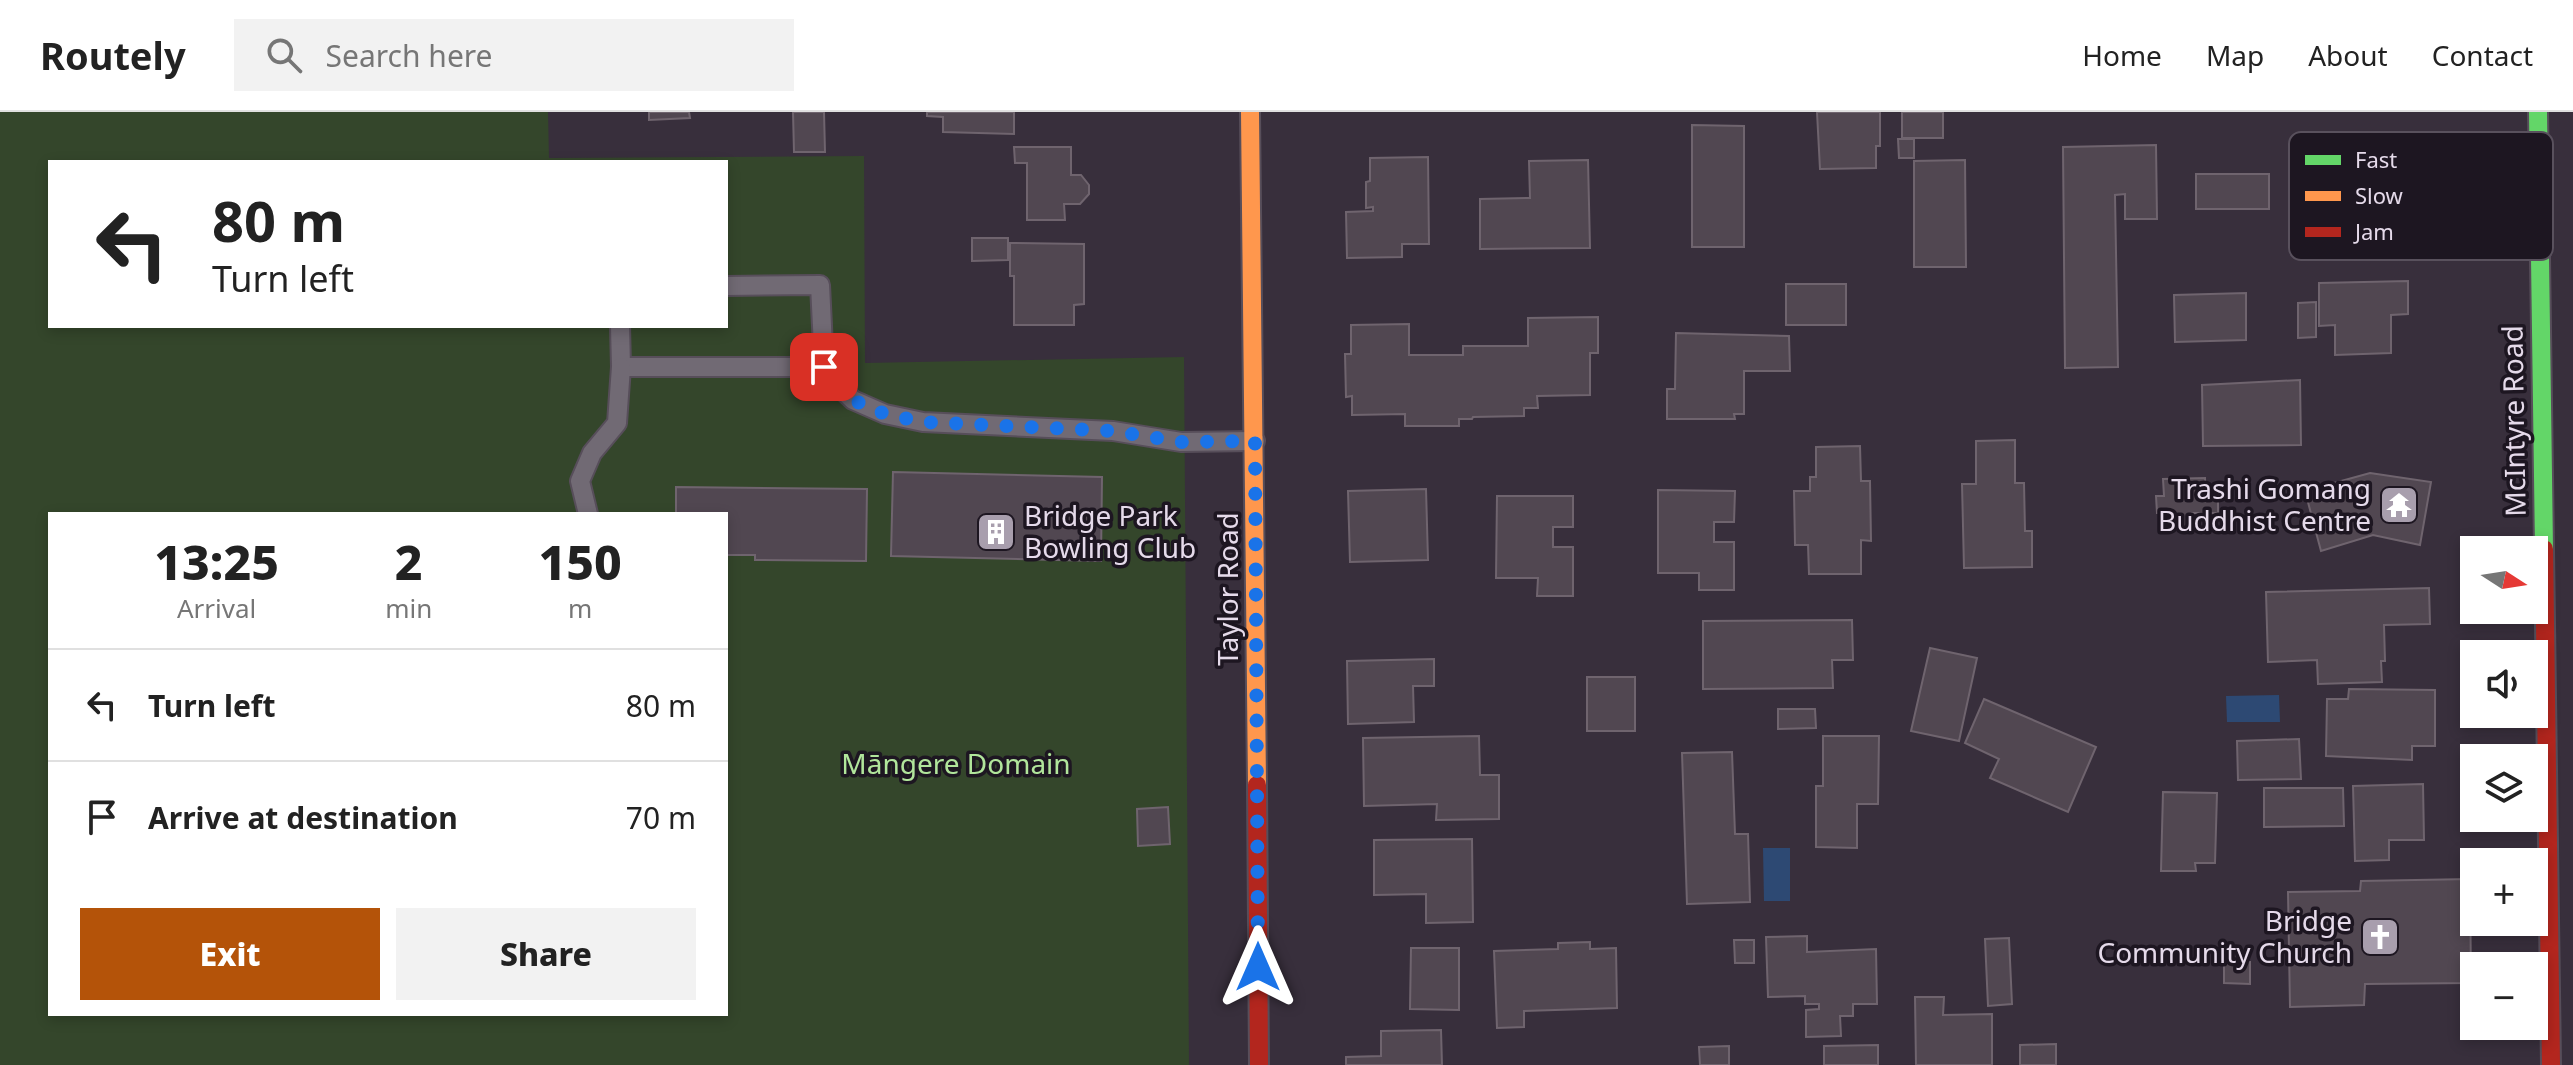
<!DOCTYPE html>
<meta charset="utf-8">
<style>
:root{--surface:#fff;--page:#f2f2f2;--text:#222;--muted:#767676;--line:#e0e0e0;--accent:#b45309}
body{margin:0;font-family:"Noto Sans",sans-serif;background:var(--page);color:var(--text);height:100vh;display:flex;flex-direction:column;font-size:30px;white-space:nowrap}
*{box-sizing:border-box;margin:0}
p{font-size:26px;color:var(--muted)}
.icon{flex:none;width:44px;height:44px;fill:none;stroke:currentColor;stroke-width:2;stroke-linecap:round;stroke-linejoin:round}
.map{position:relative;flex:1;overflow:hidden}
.drawer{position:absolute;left:48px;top:400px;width:680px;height:504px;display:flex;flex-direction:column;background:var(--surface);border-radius:0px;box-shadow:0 4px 12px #0003}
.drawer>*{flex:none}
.hud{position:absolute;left:48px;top:48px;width:680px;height:168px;border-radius:0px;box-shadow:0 4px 12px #0003;background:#fff;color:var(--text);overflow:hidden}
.needle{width:52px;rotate:102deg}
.fabs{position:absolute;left:2460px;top:424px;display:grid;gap:16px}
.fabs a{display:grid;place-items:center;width:88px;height:88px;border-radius:0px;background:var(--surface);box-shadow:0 4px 12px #0003;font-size:40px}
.pin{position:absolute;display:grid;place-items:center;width:68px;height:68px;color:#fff;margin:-34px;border-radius:16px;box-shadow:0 4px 12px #0006}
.me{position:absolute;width:88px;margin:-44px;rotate:0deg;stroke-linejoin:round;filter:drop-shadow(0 0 6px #0008)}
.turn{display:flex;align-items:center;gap:28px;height:168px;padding:0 32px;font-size:36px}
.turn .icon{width:104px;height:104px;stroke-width:2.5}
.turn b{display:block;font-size:56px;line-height:68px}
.eta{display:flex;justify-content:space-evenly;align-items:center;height:136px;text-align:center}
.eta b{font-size:48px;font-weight:800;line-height:56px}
.cta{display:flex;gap:16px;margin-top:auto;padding:16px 32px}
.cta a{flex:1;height:92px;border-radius:0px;background:var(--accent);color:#fff;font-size:32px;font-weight:800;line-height:92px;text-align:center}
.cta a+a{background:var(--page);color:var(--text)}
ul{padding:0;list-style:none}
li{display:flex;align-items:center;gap:24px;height:112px;padding:0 32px;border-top:2px solid var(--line)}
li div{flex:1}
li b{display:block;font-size:30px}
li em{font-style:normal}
header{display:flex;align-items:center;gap:48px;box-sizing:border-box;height:112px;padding:0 40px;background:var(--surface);border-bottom:2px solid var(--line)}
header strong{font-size:38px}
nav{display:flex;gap:44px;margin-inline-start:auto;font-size:28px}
.search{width:560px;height:72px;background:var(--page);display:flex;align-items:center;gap:20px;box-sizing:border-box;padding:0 28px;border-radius:0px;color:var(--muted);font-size:30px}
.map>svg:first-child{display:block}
.green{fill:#34462b;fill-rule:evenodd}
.water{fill:#2d4973}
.building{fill:#514751;stroke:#6f646e;stroke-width:2}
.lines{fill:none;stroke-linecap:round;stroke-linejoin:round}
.lane-casing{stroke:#574e5a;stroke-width:22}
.fast-casing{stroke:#574e5a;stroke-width:22}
.slow-casing{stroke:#574e5a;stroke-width:22}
.jam-casing{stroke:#574e5a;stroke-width:22}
.lane{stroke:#716a74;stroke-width:18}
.fast{stroke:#63d668;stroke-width:18}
.slow{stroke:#ff974d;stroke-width:18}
.jam{stroke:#b3261e;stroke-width:18}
.route{stroke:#1a73e8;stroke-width:14;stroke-dasharray:0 25.2}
.labels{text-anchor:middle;stroke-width:7;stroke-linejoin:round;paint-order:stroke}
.street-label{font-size:28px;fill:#e5daea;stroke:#1d1621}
.poi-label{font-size:28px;fill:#e5daea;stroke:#1d1621;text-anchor:end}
.park-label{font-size:28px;fill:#b1e59b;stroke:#1d1621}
.key{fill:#1d1621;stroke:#59515d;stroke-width:2}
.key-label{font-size:22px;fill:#e5daea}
</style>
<header>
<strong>Routely</strong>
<div class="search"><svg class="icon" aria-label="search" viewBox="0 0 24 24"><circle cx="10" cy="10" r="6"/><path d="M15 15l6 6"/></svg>Search here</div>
<nav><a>Home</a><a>Map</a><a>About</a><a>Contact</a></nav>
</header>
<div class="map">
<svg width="2573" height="953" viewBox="0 0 2573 953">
<rect width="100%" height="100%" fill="#382f3c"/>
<path class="green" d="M0 0H548L549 46 864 44 865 251 1184 245 1189 953H0ZM50 50H726V214H50ZM50 402H726V902H50Z"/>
<g class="water">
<path d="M2279 583 2280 610H2227L2226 584Z"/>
<path d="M1763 736H1790V789H1764Z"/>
</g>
<g class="building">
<path d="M649 0H689L690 6 649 8Z"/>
<path d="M793 0H824L825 40H794Z"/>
<path d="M927 0H1014V22L943 20V5L927 4Z"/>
<path d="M1817 0H1880V34H1876V56L1820 57Z"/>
<rect x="1902" y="0" width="41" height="26"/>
<path d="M1692 13 1744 14V135H1692Z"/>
<path d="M1898 27H1914V46H1899Z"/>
<path d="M2156 33 2157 107H2125V82L2115 83 2118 255 2065 256 2063 35Z"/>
<path d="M1014 35H1071V63H1081L1089 73V82L1080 92H1064L1065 108H1027V51H1015Z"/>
<path d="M1428 45 1429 132H1402V145L1347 146 1346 100 1373 99V95L1366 96V70L1370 69V46Z"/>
<path d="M1588 48 1590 136 1480 137V87L1530 86 1529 49Z"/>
<path d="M1965 48 1966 155H1914V49Z"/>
<rect x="2196" y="62" width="73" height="35"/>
<path d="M972 126H1008V148L972 149Z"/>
<path d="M1010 131 1084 132V192L1074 193V213H1014V164H1010Z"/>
<path d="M2408 169V202L2391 203V241L2335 243V213L2319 214V171Z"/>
<rect x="1786" y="172" width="60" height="41"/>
<path d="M2246 181V228L2175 230 2174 183Z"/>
<path d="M2316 190V225L2298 226V191Z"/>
<path d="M1598 205V241H1590V283L1537 284 1538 296H1524V304L1473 305 1472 307H1459V314H1405V302L1352 303V284L1346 285 1345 242H1351V213L1409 212V243H1463V234H1528V206Z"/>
<path d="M1676 221 1789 224 1790 259H1744V302H1734L1735 307H1667V277H1675Z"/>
<path d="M2300 268 2301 333 2203 334 2202 273Z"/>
<path d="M2015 328V371H2024L2025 419H2032V455L1964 456 1962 372H1976V329Z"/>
<path d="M1860 334 1861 369H1870L1871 429 1861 428V462H1809L1808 433H1795L1794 379H1810V365H1816V335Z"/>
<path d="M893 360 1102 365 1101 449 891 444Z"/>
<path d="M2370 361 2431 370 2420 433 2373 423 2321 439 2305 379Z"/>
<path d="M2205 366 2206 389H2218V401H2192L2193 417 2166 418V401H2157L2156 384H2164L2163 367Z"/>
<path d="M676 375 867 377 866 449 755 448V443H726V402H676Z"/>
<path d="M1426 377 1428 448 1350 450 1348 379Z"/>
<path d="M1658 378 1735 379 1734 410H1714V430H1734V478H1699V461H1658Z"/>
<path d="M1497 384H1573V415H1553V435H1573V484H1537L1538 466H1496Z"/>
<path d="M2429 476 2430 512 2384 513 2385 549H2381L2382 570 2318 572 2317 548 2268 550 2266 480Z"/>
<path d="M1852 508 1853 548H1832L1833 576 1703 577V509Z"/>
<path d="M1930 536 1977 546 1959 629 1911 619Z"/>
<path d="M1434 547V574H1413L1414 610 1348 612 1347 549Z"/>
<rect x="1587" y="565" width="48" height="54"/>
<path d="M2349 577 2435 578V634H2412V648L2326 644 2327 587H2348Z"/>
<path d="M1984 587 2096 635 2068 700 1990 666 1999 647 1965 631Z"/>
<path d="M1778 597H1815L1816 616 1778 617Z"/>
<path d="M1479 624 1480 663H1499V707L1436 708 1437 692 1364 694 1363 626Z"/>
<path d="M1823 624H1879L1878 692H1857V736L1816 735V674H1823Z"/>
<path d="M2299 627 2301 667 2238 668 2237 629Z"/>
<path d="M1732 640 1735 722H1748L1750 790 1687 792 1682 641Z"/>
<path d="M2423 672 2424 728H2389V748L2355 749 2353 674Z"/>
<path d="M2264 676H2343L2344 714 2264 715Z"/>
<path d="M2163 680 2217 681 2215 751H2195L2196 759H2161Z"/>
<path d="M1168 695 1170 732 1138 734 1137 697Z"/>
<path d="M1472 727 1473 810 1426 811V782L1374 783V728Z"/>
<path d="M2470 767 2471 871 2365 872 2364 893 2290 895 2288 780 2360 779 2361 769Z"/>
<path d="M1807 824V840L1876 837 1877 892H1853V904H1840L1841 924 1806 925V898L1819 897V892H1805V884L1768 885 1766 825Z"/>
<path d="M2009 826 2012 892 1988 894 1985 827Z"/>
<path d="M1734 828H1754V851H1735Z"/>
<path d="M1590 830V837L1616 836 1617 896 1524 899V915L1497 916 1494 839 1558 837V831Z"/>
<path d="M1411 836H1459V898L1410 897Z"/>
<path d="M2224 849 2250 850V872L2224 871Z"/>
<path d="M1915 885H1944L1943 903 1992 902V953H1916Z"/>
<path d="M1441 918 1442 953H1346V945L1381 944V919Z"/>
<path d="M2056 932V953H2020V933Z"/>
<path d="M1878 933V953H1824V934Z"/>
<path d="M1729 934V953H1700L1699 935Z"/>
</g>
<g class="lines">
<g class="lane-casing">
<g id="lane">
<path d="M726 174 820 173 824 255 831 267 853 288 885 302 923 310 1113 319 1181 330 1255 329"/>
<path d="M620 214 621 255H824"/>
<path d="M588 402 580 369 592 341 617 311 621 255"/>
</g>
</g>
<g class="fast-casing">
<path id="fast" d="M2538 0 2544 437"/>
</g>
<g class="slow-casing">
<path id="slow" d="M1250 0 1257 673"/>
</g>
<g class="jam-casing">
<g id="jam">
<path d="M2544 437 2551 953"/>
<path d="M1257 673 1259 953"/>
</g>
</g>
<use href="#lane" class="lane"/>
<use href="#fast" class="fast"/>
<use href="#slow" class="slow"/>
<use href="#jam" class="jam"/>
</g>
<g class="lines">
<path class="route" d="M824 255 831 267 853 288 885 302 923 310 1113 319 1181 330 1255 329 1258 855"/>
</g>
<defs>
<g id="temple-square" transform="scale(2)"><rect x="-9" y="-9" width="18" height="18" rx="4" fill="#a89ead" stroke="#1d1621"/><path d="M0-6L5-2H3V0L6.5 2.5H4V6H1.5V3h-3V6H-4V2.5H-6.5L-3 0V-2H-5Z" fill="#fff"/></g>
<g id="building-square" transform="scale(2)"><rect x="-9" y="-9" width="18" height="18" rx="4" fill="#a89ead" stroke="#1d1621"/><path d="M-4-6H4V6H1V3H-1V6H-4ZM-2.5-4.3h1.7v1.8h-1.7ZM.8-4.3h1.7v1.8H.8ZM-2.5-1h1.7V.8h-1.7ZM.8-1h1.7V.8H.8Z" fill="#fff"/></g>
<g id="church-square" transform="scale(2)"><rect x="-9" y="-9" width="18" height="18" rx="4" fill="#a89ead" stroke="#1d1621"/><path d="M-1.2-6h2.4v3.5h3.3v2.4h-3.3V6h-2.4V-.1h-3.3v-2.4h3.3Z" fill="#fff"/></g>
</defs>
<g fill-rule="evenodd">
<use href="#temple-square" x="2399" y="393"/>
<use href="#building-square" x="996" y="420"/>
<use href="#church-square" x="2380" y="825"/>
</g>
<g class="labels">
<g class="street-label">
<text transform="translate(2514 309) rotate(-91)" y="10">McIntyre Road</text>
<text transform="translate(1228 477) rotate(-90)" y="10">Taylor Road</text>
</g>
<g class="poi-label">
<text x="2371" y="387">Trashi Gomang<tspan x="2371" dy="32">Buddhist Centre</tspan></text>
<text x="1024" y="414" text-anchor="start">Bridge Park<tspan x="1024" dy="32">Bowling Club</tspan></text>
<text x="2352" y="819">Bridge<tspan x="2352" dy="32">Community Church</tspan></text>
</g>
<g class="park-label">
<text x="956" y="662">Māngere Domain</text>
</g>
</g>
<rect x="2289" y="20" width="264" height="128" rx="12" class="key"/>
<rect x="2305" y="43" width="36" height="10" fill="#63d668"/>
<rect x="2305" y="79" width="36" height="10" fill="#ff974d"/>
<rect x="2305" y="115" width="36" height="10" fill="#b3261e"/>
<g class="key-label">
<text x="2355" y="56">Fast</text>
<text x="2355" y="92">Slow</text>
<text x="2355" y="128">Jam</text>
</g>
</svg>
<div class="fabs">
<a><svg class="needle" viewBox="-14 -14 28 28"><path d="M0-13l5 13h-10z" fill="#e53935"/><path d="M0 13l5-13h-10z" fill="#767676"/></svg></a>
<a><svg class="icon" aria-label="sound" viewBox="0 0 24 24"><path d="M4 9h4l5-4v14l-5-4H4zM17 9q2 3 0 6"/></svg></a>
<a><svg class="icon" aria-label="layers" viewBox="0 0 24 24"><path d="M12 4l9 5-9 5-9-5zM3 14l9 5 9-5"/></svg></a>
<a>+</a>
<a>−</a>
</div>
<div class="pin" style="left:824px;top:255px;background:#d93025"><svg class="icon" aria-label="arrive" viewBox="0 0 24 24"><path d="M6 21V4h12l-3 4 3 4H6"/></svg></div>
<svg class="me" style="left:1258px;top:855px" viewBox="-20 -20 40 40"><path d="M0-17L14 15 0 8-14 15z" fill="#1a73e8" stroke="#fff" stroke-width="4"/></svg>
<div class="hud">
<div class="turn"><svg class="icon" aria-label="left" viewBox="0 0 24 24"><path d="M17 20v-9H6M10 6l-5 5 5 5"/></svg><div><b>80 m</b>Turn left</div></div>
</div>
<section class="drawer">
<div class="eta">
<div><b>13:25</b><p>Arrival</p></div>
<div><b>2</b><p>min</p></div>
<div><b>150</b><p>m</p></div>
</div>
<ul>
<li><svg class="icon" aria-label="left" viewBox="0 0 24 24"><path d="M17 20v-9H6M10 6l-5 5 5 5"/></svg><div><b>Turn left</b></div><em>80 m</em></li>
<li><svg class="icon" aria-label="arrive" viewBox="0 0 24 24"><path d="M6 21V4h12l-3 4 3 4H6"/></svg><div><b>Arrive at destination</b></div><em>70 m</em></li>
</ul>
<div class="cta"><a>Exit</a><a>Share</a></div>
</section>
</div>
